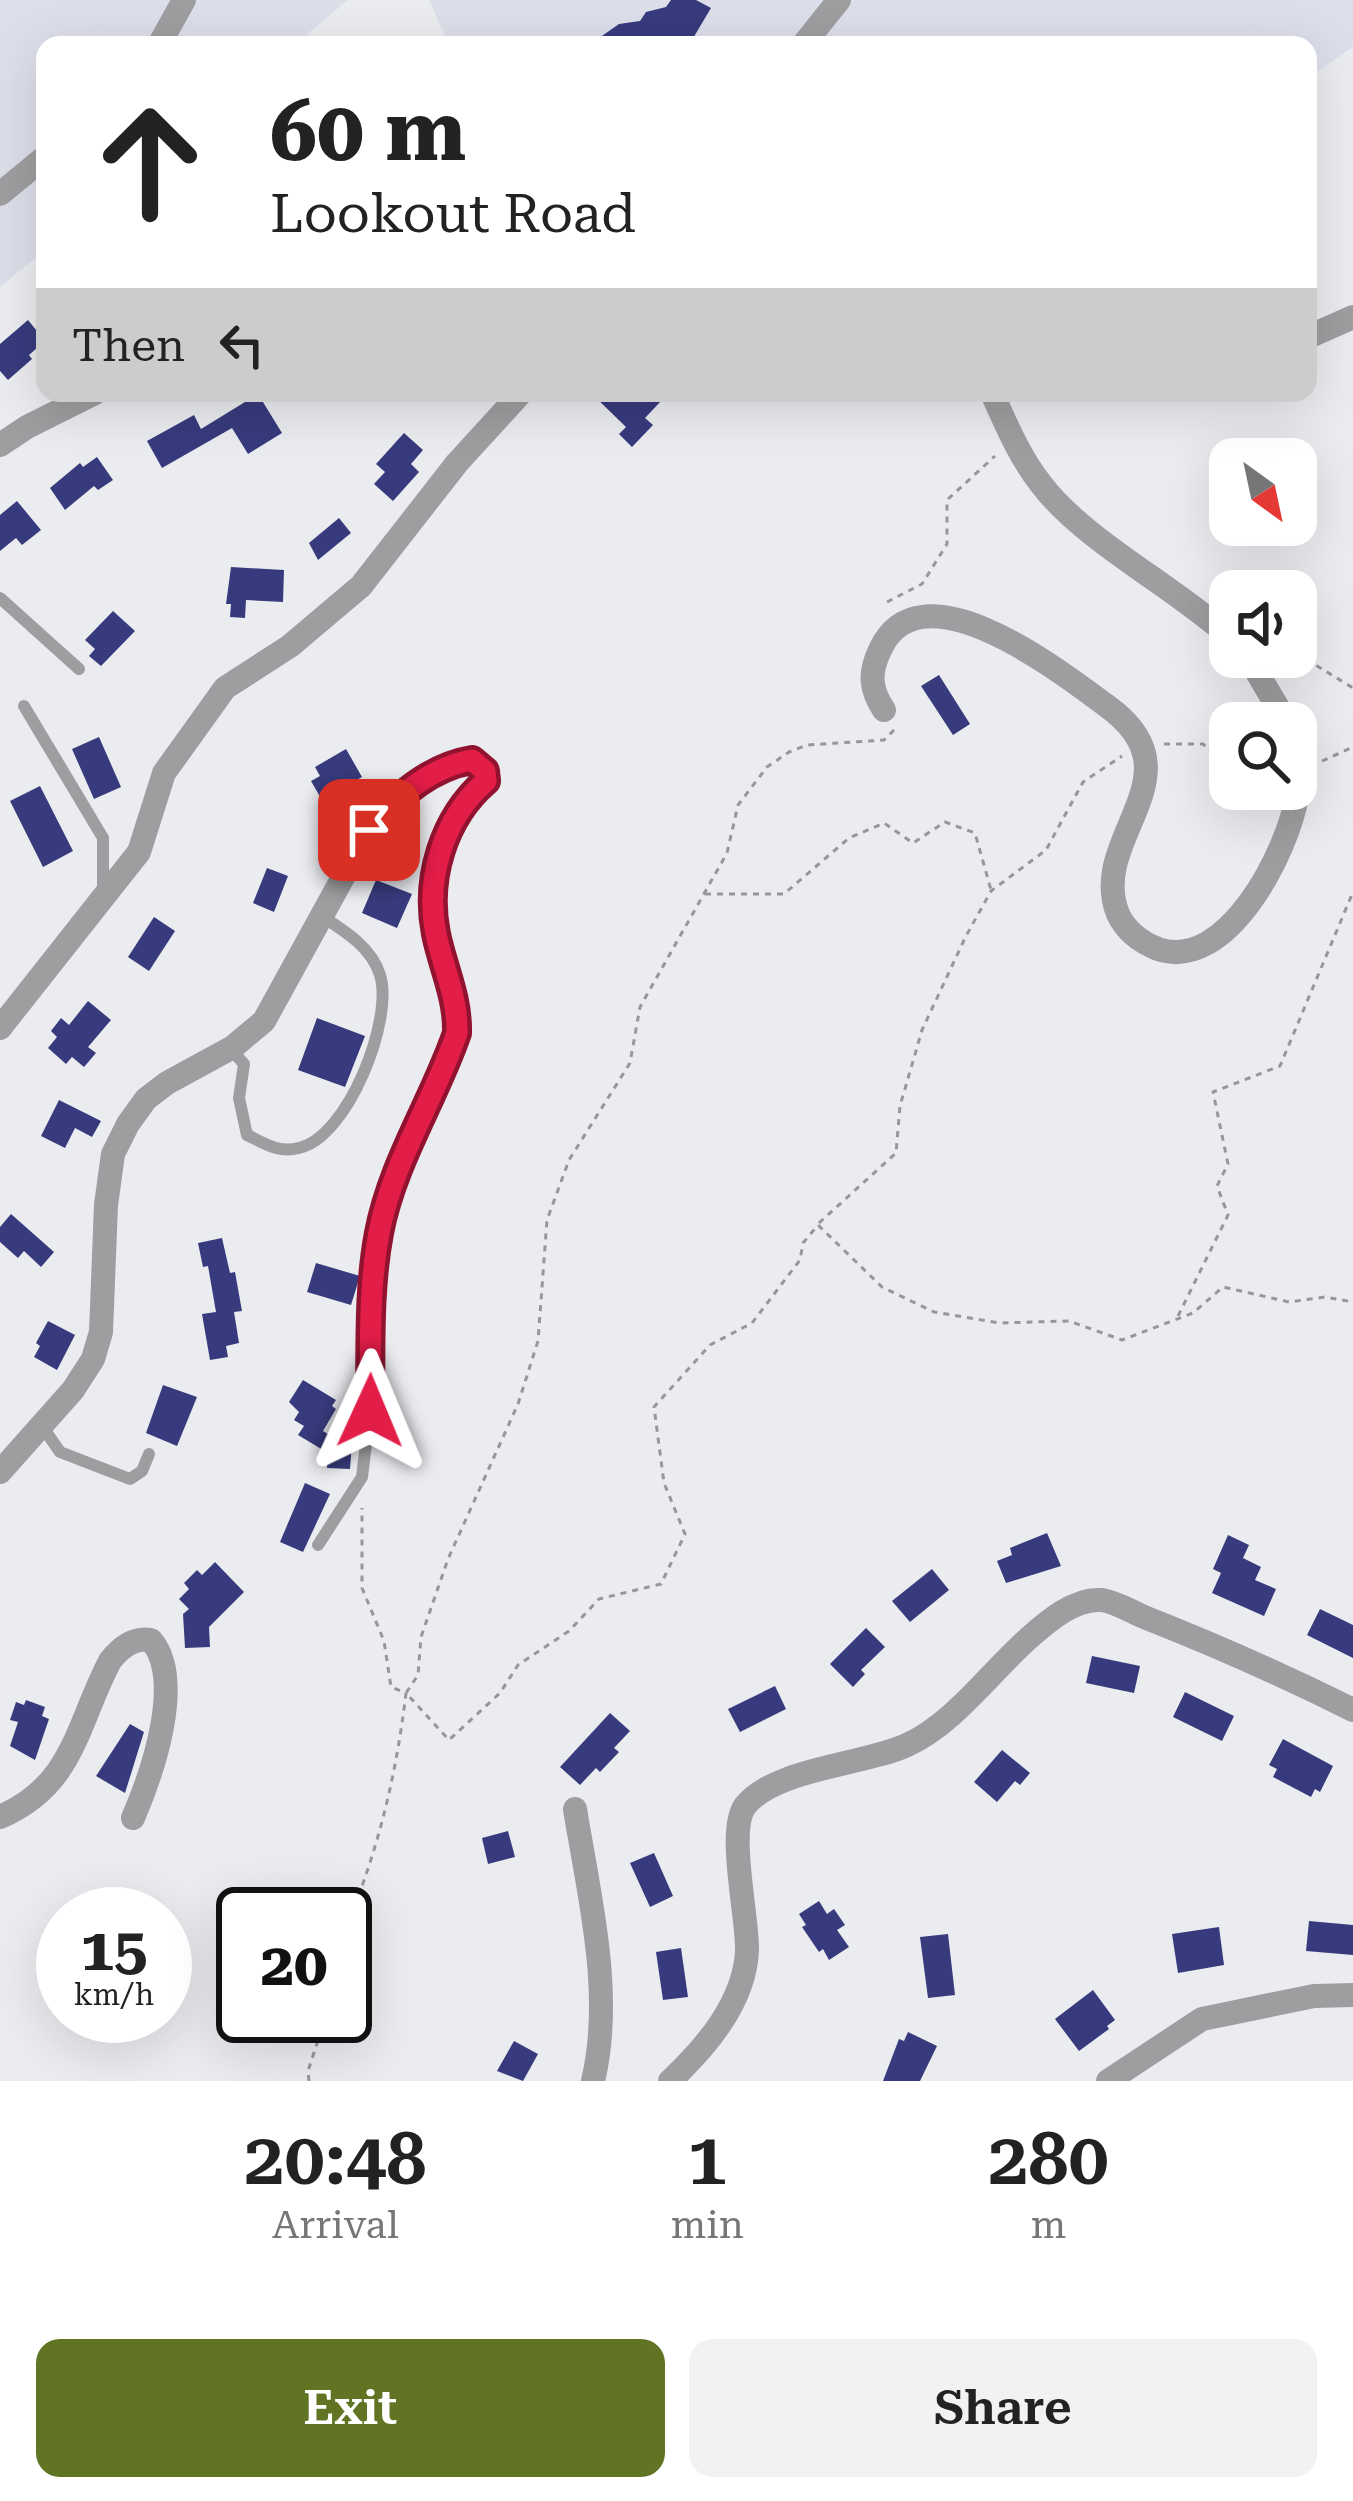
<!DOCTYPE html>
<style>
:root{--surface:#fff;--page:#f2f2f2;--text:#222;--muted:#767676;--accent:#607424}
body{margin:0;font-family:"Roboto Serif",serif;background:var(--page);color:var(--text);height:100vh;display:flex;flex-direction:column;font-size:45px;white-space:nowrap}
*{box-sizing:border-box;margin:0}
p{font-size:39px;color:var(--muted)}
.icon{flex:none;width:66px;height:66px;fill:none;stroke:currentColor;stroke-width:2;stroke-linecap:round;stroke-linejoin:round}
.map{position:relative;height:2081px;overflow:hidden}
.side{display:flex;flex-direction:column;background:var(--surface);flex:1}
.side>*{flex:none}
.hud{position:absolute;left:36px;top:36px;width:1281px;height:366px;border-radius:24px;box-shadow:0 12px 48px #0002;background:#fff;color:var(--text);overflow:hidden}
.needle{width:78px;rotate:147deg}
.fabs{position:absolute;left:1209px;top:438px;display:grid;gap:24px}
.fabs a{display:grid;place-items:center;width:108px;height:108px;border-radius:24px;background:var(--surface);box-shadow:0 12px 48px #0002;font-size:60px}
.speed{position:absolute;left:36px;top:1887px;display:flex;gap:24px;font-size:60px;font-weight:700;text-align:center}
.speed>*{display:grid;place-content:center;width:156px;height:156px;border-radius:50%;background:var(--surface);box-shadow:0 12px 48px #0002;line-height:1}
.speed small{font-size:30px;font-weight:400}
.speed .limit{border:6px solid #111;border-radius:18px;background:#fff;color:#111}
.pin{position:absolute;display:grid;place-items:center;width:102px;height:102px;color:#fff;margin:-51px;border-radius:24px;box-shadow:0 6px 18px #0006}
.me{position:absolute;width:132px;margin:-66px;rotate:1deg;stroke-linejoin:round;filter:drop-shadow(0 0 9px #0008)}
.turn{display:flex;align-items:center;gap:42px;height:252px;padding:0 36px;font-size:54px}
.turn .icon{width:156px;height:156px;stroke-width:2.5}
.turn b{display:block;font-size:84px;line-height:102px}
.then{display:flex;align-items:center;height:114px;padding:0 36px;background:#0003;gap:24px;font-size:45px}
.eta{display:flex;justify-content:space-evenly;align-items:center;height:204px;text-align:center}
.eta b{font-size:72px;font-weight:600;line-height:84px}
.cta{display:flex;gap:24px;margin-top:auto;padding:24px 36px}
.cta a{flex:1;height:138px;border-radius:24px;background:var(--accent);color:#fff;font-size:48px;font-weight:600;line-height:138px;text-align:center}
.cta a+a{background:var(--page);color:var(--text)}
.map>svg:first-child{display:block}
.built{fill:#dcdfea}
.building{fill:#373b7d}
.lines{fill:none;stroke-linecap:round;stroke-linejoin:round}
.path{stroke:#969799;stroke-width:3;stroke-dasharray:6 6;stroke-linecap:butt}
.service{stroke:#9e9ea0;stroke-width:12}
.minor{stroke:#9e9ea0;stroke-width:24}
.route-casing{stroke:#92132f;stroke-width:30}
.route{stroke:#e11d48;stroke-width:21}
</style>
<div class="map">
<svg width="1353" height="2081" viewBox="0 0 1353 2081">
<rect width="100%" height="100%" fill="#ebecf0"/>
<g class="built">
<path d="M0 0H348L294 45H45V250L0 287Z"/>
<path d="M429 0H1353V47L1308 78V45H449Z"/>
</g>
<g class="building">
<path d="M671 0H696L711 8 689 45H589L619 24 640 21 646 12 666 7Z"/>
<path d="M28 320 45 341 29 355 32 359 8 380 0 371V344Z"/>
<path d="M591 393H652L661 401 645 418 653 425 632 447 619 434 626 427Z"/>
<path d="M258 394 282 433 248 454 232 428 162 468 147 441 194 415 201 429Z"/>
<path d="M404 433 423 450 411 464 419 472 393 501 374 484 385 472 376 464Z"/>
<path d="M97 457 113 480 98 490 94 486 65 510 50 488 80 463 83 467Z"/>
<path d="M17 501 41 530 22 545 16 538 0 551V515Z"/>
<path d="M339 518 351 533 318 560 309 543Z"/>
<path d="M231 567 284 570 283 602 246 600 245 618 230 617 231 604H226Z"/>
<path d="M113 611 135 631 101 666 89 656 95 649 85 640Z"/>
<path d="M939 675 970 724 953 735 921 686Z"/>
<path d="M99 737 121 787 94 799 72 749Z"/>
<path d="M346 749 362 777 339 790 343 797 326 807 311 781 320 776 315 767Z"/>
<path d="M40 786 73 851 43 867 10 801Z"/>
<path d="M267 868 288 876 274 912 253 903Z"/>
<path d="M376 880 412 894 397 928 362 913Z"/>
<path d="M154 917 175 931 149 971 128 957Z"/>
<path d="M88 1001 111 1020 88 1047 96 1053 84 1067 72 1057 66 1064 48 1048 57 1037 51 1031 61 1018 69 1025Z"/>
<path d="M317 1018 365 1036 345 1087 298 1070Z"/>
<path d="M59 1100 101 1121 92 1137 75 1128 65 1148 41 1136Z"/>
<path d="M11 1214 54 1252 41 1267 24 1251 18 1258 0 1242V1227Z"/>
<path d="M222 1238 230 1273 235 1272 242 1311 234 1312 239 1343 226 1346 228 1357 210 1360 202 1314 216 1312 208 1266 203 1267 198 1243Z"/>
<path d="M316 1263 360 1276 351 1305 307 1292Z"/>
<path d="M48 1321 75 1335 57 1370 34 1357 40 1346 36 1343Z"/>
<path d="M303 1380 336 1400 332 1406 336 1409 323 1431 341 1442 352 1443 350 1469 327 1468 328 1453 298 1435 304 1426 294 1420 299 1412 289 1402Z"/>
<path d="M163 1385 197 1397 177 1446 146 1433Z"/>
<path d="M305 1483 330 1494 303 1552 280 1542Z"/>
<path d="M1047 1533 1061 1566 1006 1583 997 1561 1012 1555 1010 1548Z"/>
<path d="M1228 1535 1249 1545 1243 1558 1261 1567 1255 1580 1276 1589 1264 1616 1212 1593 1221 1573 1213 1569Z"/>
<path d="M215 1562 244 1592 209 1627 210 1647 185 1648 183 1614 189 1609 179 1599 189 1589 184 1583 197 1570 202 1575Z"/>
<path d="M932 1569 949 1590 910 1622 892 1601Z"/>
<path d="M1320 1609 1353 1625V1658L1307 1635Z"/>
<path d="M866 1628 885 1647 861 1670 865 1674 853 1687 830 1664Z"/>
<path d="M1092 1656 1140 1666 1134 1693 1086 1683Z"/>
<path d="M775 1686 786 1709 740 1732 728 1709Z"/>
<path d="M1185 1692 1234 1716 1222 1741 1173 1717Z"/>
<path d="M26 1700 45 1707 42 1716 49 1719 35 1760 10 1746 18 1722 10 1720 16 1702 24 1705Z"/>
<path d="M610 1713 630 1731 614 1748 619 1752 600 1772 596 1768 580 1785 560 1767Z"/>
<path d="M130 1724 144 1732 125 1793 96 1776Z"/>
<path d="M1283 1739 1333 1766 1320 1792 1315 1789 1311 1797 1273 1777 1277 1769 1269 1765Z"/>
<path d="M1002 1750 1030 1773 1020 1785 1015 1781 997 1802 974 1782Z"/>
<path d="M508 1831 515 1857 488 1864 482 1838Z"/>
<path d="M654 1853 673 1896 650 1907 630 1863Z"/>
<path d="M819 1901 827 1914 834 1909 845 1925 837 1930 849 1947 829 1960 823 1949 819 1952 802 1927 806 1925 799 1914Z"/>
<path d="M1309 1921 1353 1925V1955L1306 1951Z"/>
<path d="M1219 1927 1224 1965 1178 1973 1172 1934Z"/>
<path d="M948 1934 955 1995 928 1998 920 1937Z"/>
<path d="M681 1948 688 1997 663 2000 656 1952Z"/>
<path d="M1093 1990 1115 2020 1107 2026 1109 2029 1079 2051 1055 2019Z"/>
<path d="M908 2032 937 2046 920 2081H883L899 2039 904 2041Z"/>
<path d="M514 2041 538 2054 523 2081 497 2071Z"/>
</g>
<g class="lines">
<g class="path">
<path d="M887 602 922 584 947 544V500L995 456"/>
<path d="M1296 653 1353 688"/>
<path d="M894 730 884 740 807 745 789 752 767 767 738 805 727 853 640 1007 630 1063 569 1160 547 1220 538 1341 518 1404 448 1559 421 1637 418 1675 406 1693 449 1740 500 1693 518 1665 569 1631 599 1599 661 1584 685 1534 664 1483 654 1407 710 1345 752 1323 800 1260 803 1243 818 1225 882 1287 934 1312 999 1323 1069 1321 1122 1340 1193 1313 1223 1287 1289 1302 1325 1297 1353 1302"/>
<path d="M1164 744H1203L1230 770"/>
<path d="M1322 761 1353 747"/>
<path d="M1251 789 1266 803 1271 798"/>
<path d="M705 894H784L849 838 884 823 913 843 945 822 975 833 991 890"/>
<path d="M819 1223 896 1153 900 1106 922 1030 966 936 991 891 1046 850 1083 782 1122 756"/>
<path d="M1178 1316 1228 1215 1217 1186 1228 1164 1213 1092 1280 1066 1353 892"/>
<path d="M345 1930C378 1851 396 1777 406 1693L391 1687 384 1641 362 1588V1508"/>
<path d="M309 2081 308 2071 326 2016"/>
</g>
<g class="service">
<path d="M0 598 79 669"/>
<path d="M24 706 103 838V891"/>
<path d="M228 1054 236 1055 244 1064 239 1098 247 1135C266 1144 278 1153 299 1148 348 1137 394 1019 380 975 372 948 345 931 323 917"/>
<path d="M42 1426 60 1452 130 1479 142 1471 149 1454"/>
<path d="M318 1545 362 1477 370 1411 372 1304 379 1233"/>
</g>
<g class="minor">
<path d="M159 45 184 0"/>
<path d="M803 45 839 0"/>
<path d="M0 194 45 157"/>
<path d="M1308 337 1353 317"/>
<path d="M992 393C1006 424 1019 456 1041 484 1083 540 1175 587 1230 637"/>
<path d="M0 445 27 427 95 393"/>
<path d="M1248 657 1287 723"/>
<path d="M884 710C870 689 869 673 880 650 920 561 1062 673 1107 706 1203 775 1087 838 1118 914 1126 931 1140 942 1158 949 1227 973 1288 851 1297 796 1300 780 1299 766 1296 751"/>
<path d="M0 1028 139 852 164 773 225 688 290 646 361 586 457 463 521 393"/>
<path d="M0 1472 73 1390 93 1359 101 1332 106 1205 113 1154 128 1124 146 1099 167 1083 233 1047 264 1021 369 830C395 798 430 767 473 760L485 771 486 781C443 819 425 878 436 933 443 968 458 997 457 1033L393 1186 379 1233"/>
<path d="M575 1809C589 1896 614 1993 593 2081"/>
<path d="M0 1817C74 1785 76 1726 110 1661 120 1648 133 1637 151 1640 185 1680 152 1774 133 1818"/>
<path d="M670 2081C706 2047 745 2002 747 1950 748 1918 727 1830 745 1806 775 1768 864 1765 907 1745 955 1723 991 1671 1030 1637 1048 1621 1075 1598 1101 1600 1114 1601 1132 1612 1144 1617 1215 1645 1285 1676 1353 1710"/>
<path d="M1108 2081 1202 2019 1314 1996 1353 1995"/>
</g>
</g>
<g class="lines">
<g class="route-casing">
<path id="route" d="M369 830C395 798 430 767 472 760L485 771 486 781C443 818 425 879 436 934 443 968 458 997 457 1033 434 1100 392 1163 379 1233 368 1291 371 1352 370 1411"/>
</g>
<use href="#route" class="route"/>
</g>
</svg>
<div class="fabs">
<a><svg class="needle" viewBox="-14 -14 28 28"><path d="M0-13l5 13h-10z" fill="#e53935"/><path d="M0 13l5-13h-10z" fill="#767676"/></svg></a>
<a><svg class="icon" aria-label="sound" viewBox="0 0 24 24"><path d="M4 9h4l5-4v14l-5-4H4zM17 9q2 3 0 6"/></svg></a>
<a><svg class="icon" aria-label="search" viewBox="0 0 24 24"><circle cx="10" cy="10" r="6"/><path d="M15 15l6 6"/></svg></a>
</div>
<div class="speed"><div>15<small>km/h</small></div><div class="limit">20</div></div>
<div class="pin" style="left:369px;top:830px;background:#d93025"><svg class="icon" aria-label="arrive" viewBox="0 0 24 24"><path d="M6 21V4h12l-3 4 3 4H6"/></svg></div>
<svg class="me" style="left:370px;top:1411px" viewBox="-20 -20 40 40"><path d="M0-17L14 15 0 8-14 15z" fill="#e11d48" stroke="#fff" stroke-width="4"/></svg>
<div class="hud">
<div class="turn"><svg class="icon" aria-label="ahead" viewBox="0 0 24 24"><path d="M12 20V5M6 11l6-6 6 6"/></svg><div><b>60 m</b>Lookout Road</div></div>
<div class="then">Then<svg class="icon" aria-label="left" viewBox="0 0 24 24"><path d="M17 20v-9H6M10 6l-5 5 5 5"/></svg></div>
</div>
</div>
<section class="side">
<div class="eta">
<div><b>20:48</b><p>Arrival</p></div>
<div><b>1</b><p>min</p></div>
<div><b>280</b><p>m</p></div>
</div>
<div class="cta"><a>Exit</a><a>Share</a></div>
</section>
